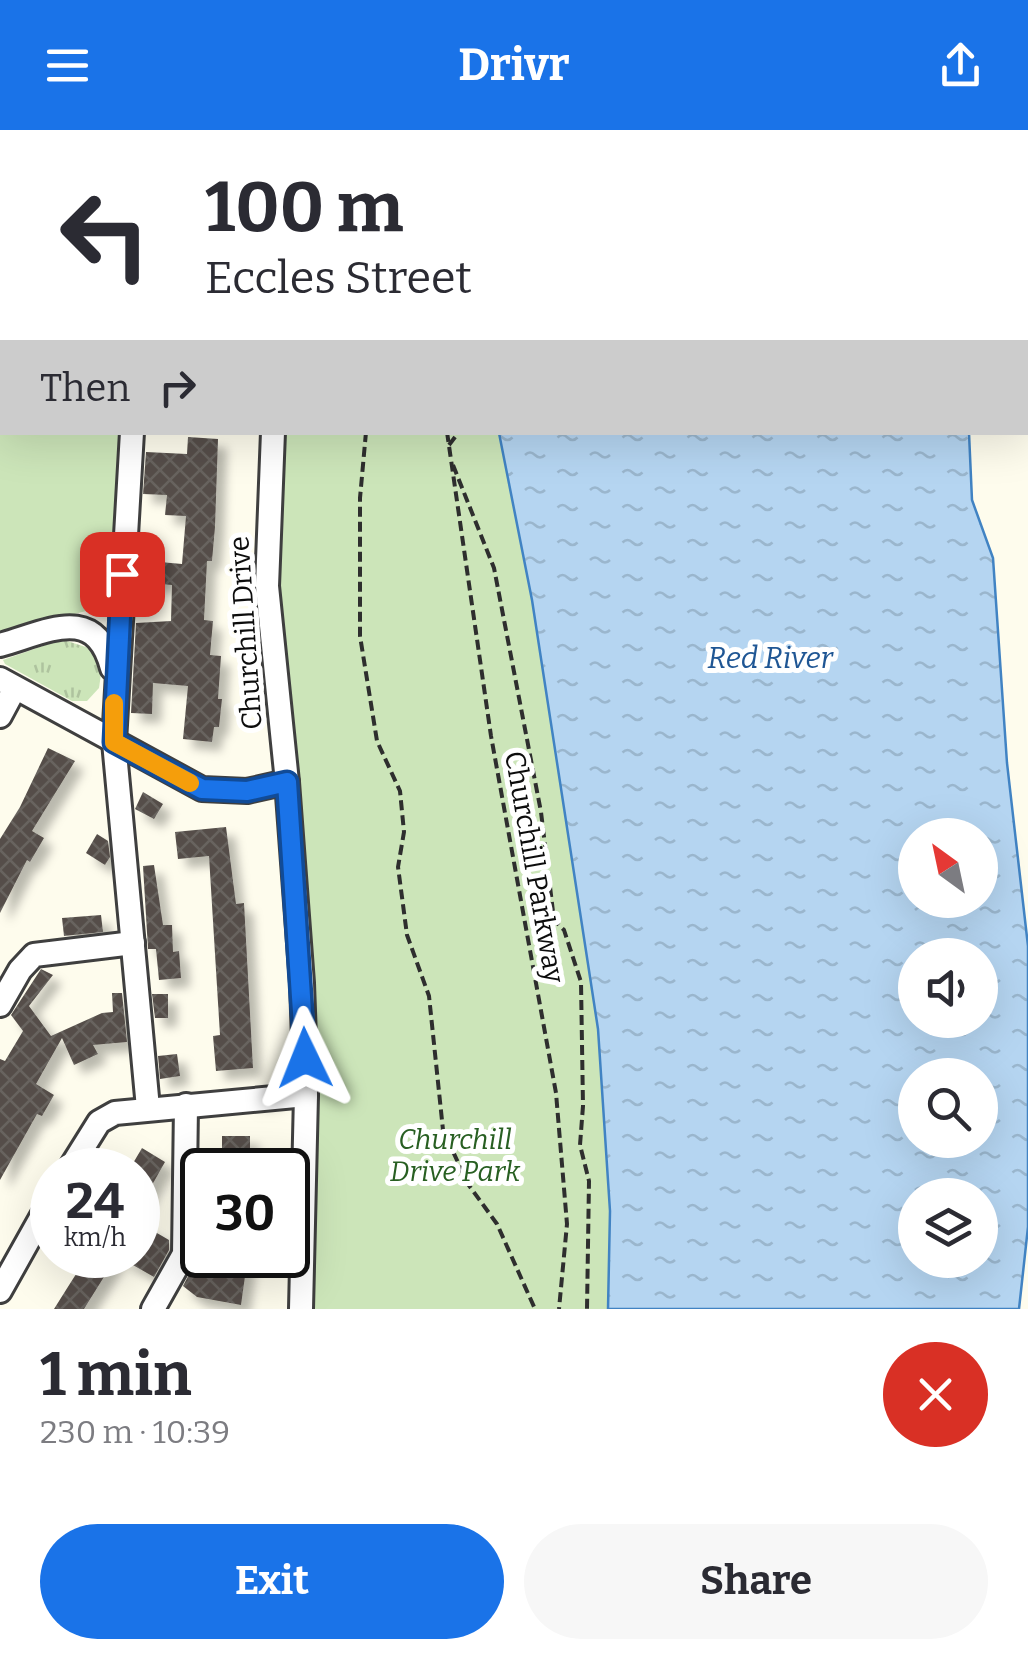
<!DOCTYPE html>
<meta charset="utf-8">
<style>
:root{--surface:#fff;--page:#f7f7f7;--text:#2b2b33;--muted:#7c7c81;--accent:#1a73e8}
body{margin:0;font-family:Bitter,serif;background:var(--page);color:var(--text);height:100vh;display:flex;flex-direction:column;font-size:38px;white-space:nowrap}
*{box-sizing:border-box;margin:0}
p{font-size:32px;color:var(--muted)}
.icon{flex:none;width:55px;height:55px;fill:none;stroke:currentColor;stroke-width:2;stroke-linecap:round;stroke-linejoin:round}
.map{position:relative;height:1179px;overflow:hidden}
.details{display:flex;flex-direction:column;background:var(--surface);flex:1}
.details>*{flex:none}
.top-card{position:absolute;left:0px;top:0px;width:1030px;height:305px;box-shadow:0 10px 40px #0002;background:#fff;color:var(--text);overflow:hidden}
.needle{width:65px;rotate:327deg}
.tools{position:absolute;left:898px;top:688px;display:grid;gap:20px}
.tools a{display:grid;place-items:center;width:100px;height:100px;border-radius:50%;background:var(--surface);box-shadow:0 10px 40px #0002;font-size:50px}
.speed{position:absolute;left:30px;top:1018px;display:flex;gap:20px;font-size:50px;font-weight:700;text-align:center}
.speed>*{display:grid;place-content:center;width:130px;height:130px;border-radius:50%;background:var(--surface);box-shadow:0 10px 40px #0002;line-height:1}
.speed small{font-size:25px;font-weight:400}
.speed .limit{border:5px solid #111;border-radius:15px;background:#fff;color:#111}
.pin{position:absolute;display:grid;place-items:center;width:85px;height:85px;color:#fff;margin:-42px;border-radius:20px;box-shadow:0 5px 15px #0006}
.me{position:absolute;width:110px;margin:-55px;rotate:358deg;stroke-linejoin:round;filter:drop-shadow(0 0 8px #0008)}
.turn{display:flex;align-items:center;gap:35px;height:210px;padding:0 40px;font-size:45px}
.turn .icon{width:130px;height:130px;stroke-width:2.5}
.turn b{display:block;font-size:70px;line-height:85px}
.then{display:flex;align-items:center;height:95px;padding:0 40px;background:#0003;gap:20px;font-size:38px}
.round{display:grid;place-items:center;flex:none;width:105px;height:105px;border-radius:52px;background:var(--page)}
.summary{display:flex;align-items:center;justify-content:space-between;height:170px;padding:0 40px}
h1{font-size:60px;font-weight:700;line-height:75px}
.action{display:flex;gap:20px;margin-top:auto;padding:20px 40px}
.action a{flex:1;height:115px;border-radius:60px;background:var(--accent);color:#fff;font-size:40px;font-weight:700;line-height:115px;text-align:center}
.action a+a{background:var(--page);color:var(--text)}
header{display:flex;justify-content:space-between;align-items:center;height:130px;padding:0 40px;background:var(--accent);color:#fff;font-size:45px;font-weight:700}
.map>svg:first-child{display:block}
.grass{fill:url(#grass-tufts)}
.park{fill:#cce5b9}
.water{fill:url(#water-ripples);stroke:#4183c3;stroke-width:2.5;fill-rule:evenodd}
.building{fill:url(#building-cross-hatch);filter:url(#shadow)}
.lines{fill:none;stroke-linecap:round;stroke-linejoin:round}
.minor-casing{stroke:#3f3f3f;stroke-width:28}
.path{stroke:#2e2e2e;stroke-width:4;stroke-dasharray:10 5;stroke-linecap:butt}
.minor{stroke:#fff;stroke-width:22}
.route-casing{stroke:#114b97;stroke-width:25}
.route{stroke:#1a73e8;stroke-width:18}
.slow{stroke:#f59e0b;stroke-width:18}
.labels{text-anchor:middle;stroke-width:10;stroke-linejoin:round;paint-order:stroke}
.street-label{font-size:28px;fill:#0c0c0c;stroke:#fff}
.park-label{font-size:28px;font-style:italic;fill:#285f22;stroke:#fff}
.water-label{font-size:30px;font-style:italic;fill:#1f5694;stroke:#fff}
</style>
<header><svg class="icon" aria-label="menu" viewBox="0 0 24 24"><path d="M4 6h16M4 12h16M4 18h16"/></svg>Drivr<svg class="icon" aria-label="share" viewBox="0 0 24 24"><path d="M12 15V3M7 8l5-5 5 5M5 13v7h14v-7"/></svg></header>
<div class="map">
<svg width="1028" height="1179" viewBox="0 0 1028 1179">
<defs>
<pattern id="grass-tufts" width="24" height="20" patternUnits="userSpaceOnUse" patternTransform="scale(2.5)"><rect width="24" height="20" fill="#cce5b9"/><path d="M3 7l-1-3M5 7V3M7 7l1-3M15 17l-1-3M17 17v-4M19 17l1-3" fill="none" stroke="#aec39e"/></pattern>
<pattern id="water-ripples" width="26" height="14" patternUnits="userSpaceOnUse" patternTransform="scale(2.5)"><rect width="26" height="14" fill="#b5d5f1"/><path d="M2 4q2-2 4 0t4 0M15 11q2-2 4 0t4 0" fill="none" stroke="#9ab6cd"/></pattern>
<pattern id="building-cross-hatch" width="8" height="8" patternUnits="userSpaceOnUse" patternTransform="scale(2.5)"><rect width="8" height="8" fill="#544e49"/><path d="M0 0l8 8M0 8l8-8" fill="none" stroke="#68635f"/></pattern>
<filter id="shadow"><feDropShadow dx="9" dy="9" stdDeviation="5" flood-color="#0004"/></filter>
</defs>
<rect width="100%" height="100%" fill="#fefced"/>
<path class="grass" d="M67 511 89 518 102 537 99 558 87 571H72L5 534 3 530 54 512Z"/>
<g class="park">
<path d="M0 0H122L123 2H2V302L124 303 112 474 0 504Z"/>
<path d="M273 303H499L532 470 598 899 610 1081 608 1179H301L304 1095 267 407Z"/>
</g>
<g class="water">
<path d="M437 0H911L912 2H438Z"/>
<path d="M499 303H969L972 370 993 428 1007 633 1028 816V1097L1019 1179H608L610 1081 598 899 532 470ZM915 705H980V770H915ZM915 825H980V890H915ZM915 945H980V1010H915ZM915 1065H980V1130H915Z"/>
</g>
<g class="building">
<path d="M188 307 218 309 215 397 212 431H207L204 490 213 491 210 525 221 526 218 569H222L219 597H214L212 612 183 609 188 556 153 553 152 584 131 583 136 493 171 491 172 455 138 452 141 408H150L149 431 182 434 186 386 165 385 167 365 143 364 146 322 187 324Z"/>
<path d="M48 618 75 631 32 701 44 708 30 732 27 730 0 783V709L20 677Z"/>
<path d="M143 662 163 674 154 689 135 679Z"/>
<path d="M226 697 236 774 244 773 253 938 216 941 213 906 220 905 209 726 178 729 175 702Z"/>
<path d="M97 704 108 711 110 727 105 735 86 723Z"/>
<path d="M154 735 163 795H172L173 822 179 821 181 848 159 850 156 819H148L143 736Z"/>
<path d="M101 785 103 802 64 806 62 788Z"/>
<path d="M41 839 53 845 29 876 51 906 102 883 113 882 112 863H122L127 912 93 915 98 924 74 935 62 908 36 954 54 965 42 986 37 984 0 1050V929L5 931 23 901 11 885Z"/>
<path d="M152 864H168V888H155Z"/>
<path d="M177 924 180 946 160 949 158 926Z"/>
<path d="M222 1006H250V1040H200V1024L222 1025Z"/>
<path d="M142 1018 165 1032 138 1080V1040H129Z"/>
<path d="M138 1092 169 1110V1120L154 1147 117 1126 84 1179H54L88 1125H138Z"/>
<path d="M199 1125H248L241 1175 197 1167 183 1156Z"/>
</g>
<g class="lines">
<g class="minor-casing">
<g id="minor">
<path d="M130 0 131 2"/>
<path d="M275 0 276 2"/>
<path d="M132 302 114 612 148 978"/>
<path d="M273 302 267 456 287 652 302 853 306 965 301 1179"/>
<path d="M0 515C47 502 95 473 112 538"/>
<path d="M0 549 202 659 247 661 287 652"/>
<path d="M0 586 15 558"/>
<path d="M0 875 20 840 34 825 133 813"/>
<path d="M69 1040 99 992 115 983 306 965"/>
<path d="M0 1161 52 1068"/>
<path d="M153 1179 184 1124 186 975"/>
</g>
</g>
<g class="path">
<path d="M366 0 368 2"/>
<path d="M380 0 381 2"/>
<path d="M408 2 409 0"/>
<path d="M366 302 360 368V506L377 611 400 661 404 702 398 737 407 805 429 866 443 1000 468 1054 497 1094 535 1179"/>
<path d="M447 302 491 606 556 963 567 1094 559 1179"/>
<path d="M449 315 459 302"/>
<path d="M453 335 494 438 541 682 554 790 564 800 581 852 583 976 580 1015 589 1051 587 1179"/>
</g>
<use href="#minor" class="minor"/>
</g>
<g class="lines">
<g class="route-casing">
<path id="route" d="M122 444 114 612 202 659 247 661 287 652 305 928"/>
</g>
<use href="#route" class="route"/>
<path class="slow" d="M114 573V612L190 653"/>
</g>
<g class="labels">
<g class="street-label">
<text transform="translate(245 503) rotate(-94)" y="10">Churchill Drive</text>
<text transform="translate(535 737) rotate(80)" y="10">Churchill Parkway</text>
</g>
<g class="park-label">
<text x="455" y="1019">Churchill<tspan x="455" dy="32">Drive Park</tspan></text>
</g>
<g class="water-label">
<text x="770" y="538">Red River</text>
</g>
</g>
</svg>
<div class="tools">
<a><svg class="needle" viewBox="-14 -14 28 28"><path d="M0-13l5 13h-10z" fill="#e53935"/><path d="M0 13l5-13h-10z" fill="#7c7c81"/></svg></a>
<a><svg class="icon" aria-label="sound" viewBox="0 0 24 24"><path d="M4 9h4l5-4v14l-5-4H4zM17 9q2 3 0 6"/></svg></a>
<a><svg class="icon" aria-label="search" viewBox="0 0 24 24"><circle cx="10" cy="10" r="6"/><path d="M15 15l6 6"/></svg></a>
<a><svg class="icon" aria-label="layers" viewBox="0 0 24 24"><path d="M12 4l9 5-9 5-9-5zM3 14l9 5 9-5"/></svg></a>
</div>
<div class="speed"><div>24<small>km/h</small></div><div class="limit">30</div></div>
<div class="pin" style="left:122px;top:444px;background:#d93025"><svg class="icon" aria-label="arrive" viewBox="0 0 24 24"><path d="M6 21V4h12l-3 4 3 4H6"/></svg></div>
<svg class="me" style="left:305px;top:928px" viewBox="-20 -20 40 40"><path d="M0-17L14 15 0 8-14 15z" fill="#1a73e8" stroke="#fff" stroke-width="4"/></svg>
<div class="top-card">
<div class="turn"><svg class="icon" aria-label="left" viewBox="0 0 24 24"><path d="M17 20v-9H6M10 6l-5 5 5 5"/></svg><div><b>100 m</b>Eccles Street</div></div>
<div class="then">Then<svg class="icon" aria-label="right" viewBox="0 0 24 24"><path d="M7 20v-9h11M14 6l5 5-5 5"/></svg></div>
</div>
</div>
<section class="details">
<div class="summary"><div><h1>1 min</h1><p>230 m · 10:39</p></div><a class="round" style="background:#d93025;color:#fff"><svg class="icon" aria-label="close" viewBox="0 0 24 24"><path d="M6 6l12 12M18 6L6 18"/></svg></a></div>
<div class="action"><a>Exit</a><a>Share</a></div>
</section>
